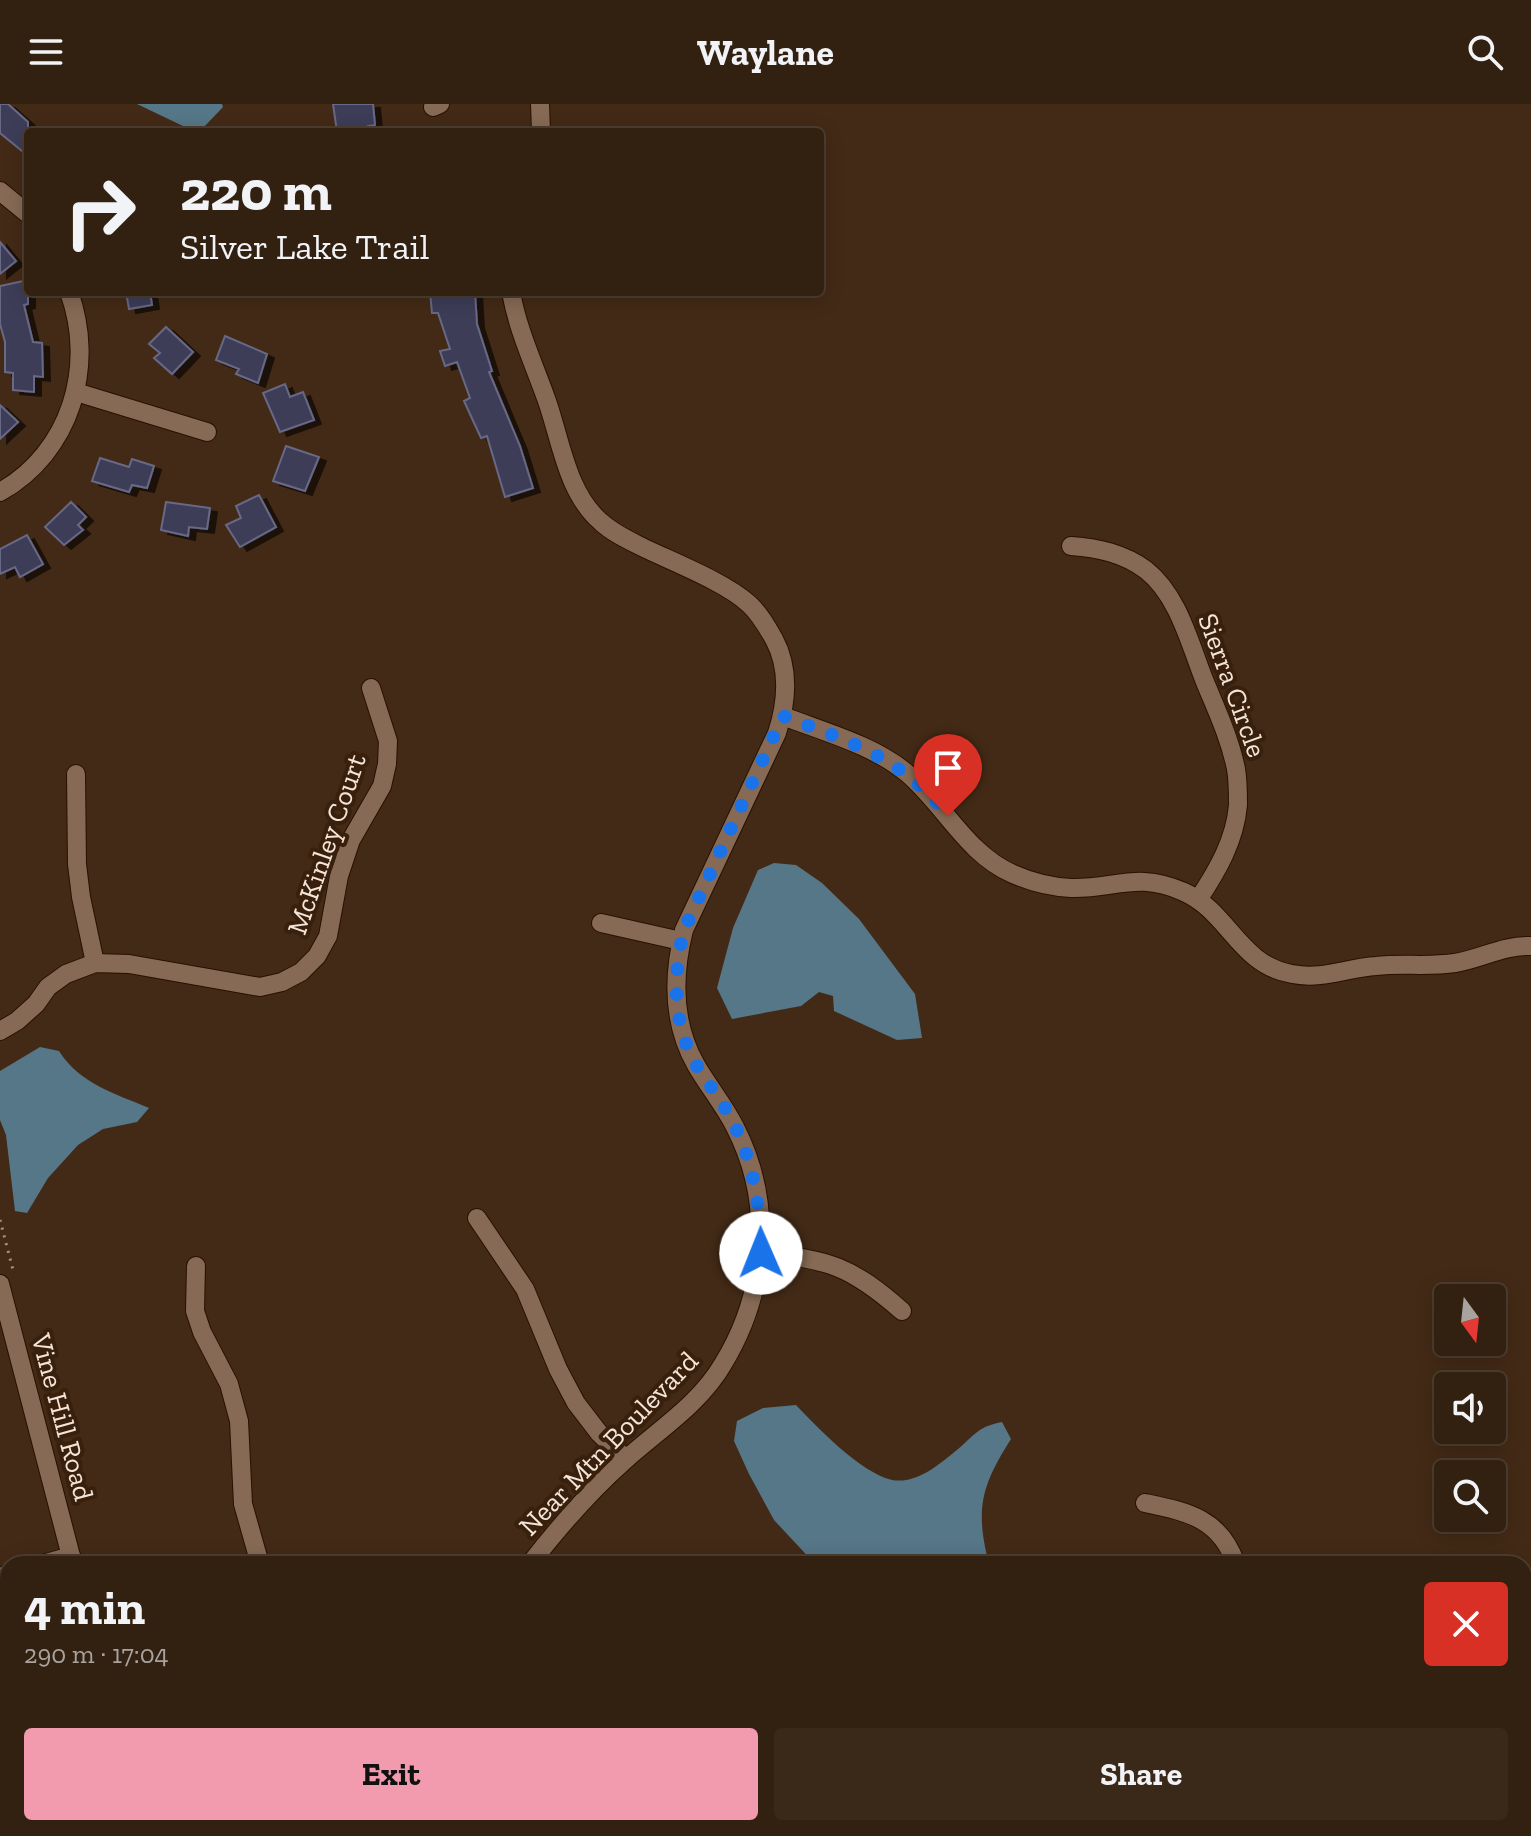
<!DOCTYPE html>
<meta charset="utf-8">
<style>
:root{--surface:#322010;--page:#3a2819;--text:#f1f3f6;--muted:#a8a39f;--line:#4d3e30;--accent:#f29aae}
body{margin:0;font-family:"Zilla Slab",serif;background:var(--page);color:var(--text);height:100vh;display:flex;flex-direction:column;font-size:30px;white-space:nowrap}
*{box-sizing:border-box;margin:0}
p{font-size:26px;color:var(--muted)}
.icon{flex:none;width:44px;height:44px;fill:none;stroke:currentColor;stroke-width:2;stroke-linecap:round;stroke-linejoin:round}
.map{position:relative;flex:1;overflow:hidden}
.sheet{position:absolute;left:0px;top:1452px;width:1532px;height:280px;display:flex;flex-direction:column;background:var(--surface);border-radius:24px 24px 0 0;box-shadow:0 4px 20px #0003,0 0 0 2px var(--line)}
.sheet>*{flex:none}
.guide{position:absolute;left:24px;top:24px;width:800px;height:168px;border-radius:8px;box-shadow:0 4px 20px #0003,0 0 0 2px var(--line);background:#322010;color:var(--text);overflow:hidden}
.needle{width:52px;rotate:165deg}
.controls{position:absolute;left:1434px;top:1180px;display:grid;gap:16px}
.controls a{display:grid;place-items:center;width:72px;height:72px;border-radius:8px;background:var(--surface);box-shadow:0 4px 20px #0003,0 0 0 2px var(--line);font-size:40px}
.pin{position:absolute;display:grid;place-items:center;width:68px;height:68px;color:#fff;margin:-82px -34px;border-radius:50% 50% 50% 0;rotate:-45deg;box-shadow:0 0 8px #0007}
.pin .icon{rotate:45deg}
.me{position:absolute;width:88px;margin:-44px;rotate:359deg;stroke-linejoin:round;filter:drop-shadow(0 0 6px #0008)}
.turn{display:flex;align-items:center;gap:28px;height:168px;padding:0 24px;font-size:36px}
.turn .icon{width:104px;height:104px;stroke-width:2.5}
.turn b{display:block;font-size:56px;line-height:68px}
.round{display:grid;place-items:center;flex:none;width:84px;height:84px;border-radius:8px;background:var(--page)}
.head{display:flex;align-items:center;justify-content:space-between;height:136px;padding:0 24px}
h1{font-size:48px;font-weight:700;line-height:60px}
.button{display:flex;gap:16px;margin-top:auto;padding:16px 24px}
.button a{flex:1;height:92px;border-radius:8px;background:var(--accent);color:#111;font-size:32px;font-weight:700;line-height:92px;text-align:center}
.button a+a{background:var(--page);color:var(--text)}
header{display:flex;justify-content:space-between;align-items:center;height:104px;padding:0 24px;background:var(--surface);font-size:36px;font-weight:700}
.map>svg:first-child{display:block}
.water{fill:#567788}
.building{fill:#3d3d58;stroke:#676887;stroke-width:2;filter:url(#shadow)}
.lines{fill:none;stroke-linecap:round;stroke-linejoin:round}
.minor-casing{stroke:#281101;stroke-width:20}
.path{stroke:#a59181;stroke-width:3;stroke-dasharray:2 6;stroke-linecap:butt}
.minor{stroke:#866a55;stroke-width:18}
.route{stroke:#1a73e8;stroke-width:14;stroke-dasharray:0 25.2}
.labels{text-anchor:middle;stroke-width:8;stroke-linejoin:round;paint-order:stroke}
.street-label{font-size:28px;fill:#f5e5d9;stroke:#38200c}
</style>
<header><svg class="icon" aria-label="menu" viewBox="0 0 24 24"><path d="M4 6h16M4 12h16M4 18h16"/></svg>Waylane<svg class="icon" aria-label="search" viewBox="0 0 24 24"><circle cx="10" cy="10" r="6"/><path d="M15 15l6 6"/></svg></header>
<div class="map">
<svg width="1531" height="1732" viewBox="0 0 1531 1732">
<defs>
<filter id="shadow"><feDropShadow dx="7" dy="4" stdDeviation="0" flood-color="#0009"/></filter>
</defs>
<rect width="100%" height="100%" fill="#432a16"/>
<g class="water">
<path d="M137 0H222L223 3 204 23H185Z"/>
<path d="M774 759 796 761 822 779 859 815 915 890 922 934 897 936 834 907 833 892 819 888 801 902 732 915 717 884 733 824 758 766Z"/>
<path d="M40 943 59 947C80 980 114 989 149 1004L137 1018 103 1025 78 1041 48 1074 27 1109 15 1107 6 1031 0 1016V967Z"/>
<path d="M796 1301C817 1323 861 1369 892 1376 915 1380 936 1363 952 1350 973 1334 975 1323 1002 1318L1011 1335C981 1382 975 1406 989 1460H815L774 1416 749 1370 734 1337 737 1317 763 1304Z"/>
</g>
<g class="building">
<path d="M0 0H8L28 18V52L0 29Z"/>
<path d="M333 0H373L375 21 368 22 369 28H337Z"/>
<path d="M0 138 16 157 0 170Z"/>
<path d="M28 176V200L24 201 33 238 42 239 43 273 34 272V288L13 286V269L5 268V238L0 220V182Z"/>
<path d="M126 188H150L152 201 129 205Z"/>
<path d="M430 188H475L477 220 492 267 489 268 520 342 533 384 505 393 487 332 481 334 464 297 470 294 457 258 445 262 440 247 450 245 438 209H432Z"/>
<path d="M166 223 193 248 172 270 154 254 160 249 149 240Z"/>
<path d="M225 232 267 250 258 279 236 270 239 265 216 256Z"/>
<path d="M285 280 290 293 303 288 314 316 280 328 263 289Z"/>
<path d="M0 301 18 318 0 335Z"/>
<path d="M286 342 319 353 305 387 273 377Z"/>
<path d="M100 354 129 363 132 355 154 362 147 384 132 381 129 388 92 377Z"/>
<path d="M259 391 276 423 240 443 226 421 241 414 236 402Z"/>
<path d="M71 398 86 413 78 421 83 426 64 441 45 423Z"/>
<path d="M166 398 210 404 207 425 189 423 188 432 161 426Z"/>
<path d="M27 431 43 460 20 473 15 463 0 470V445Z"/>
</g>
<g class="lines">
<g class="minor-casing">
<g id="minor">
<path d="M540 0 541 28"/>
<path d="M433 3 440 0"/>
<path d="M0 87 28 110"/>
<path d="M511 188C518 227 534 260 547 297 561 337 567 389 601 418 613 429 628 436 642 443 673 458 725 478 749 500 760 510 767 523 774 535 790 565 787 598 777 629L684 826C673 870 672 919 696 961 708 982 724 1001 735 1023 774 1099 767 1188 723 1260 699 1301 658 1326 624 1357 589 1388 558 1424 530 1460"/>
<path d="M76 288 207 328"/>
<path d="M0 388C71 348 96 262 69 188"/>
<path d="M1071 442C1098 444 1123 449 1146 466 1179 492 1190 541 1205 578 1217 607 1230 635 1236 665 1238 676 1238 690 1238 701 1235 737 1217 767 1198 796"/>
<path d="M783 612C824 628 874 641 908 670 945 702 967 750 1013 770 1031 778 1051 783 1071 784 1116 785 1137 767 1184 788 1229 808 1239 861 1292 870 1322 876 1347 864 1376 862 1402 859 1429 863 1455 859 1480 855 1504 841 1531 842"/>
<path d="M76 670 77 760 81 793 95 859"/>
<path d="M601 819 681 837"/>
<path d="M0 927 17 917 36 900 48 883 66 870 95 859 129 860 260 883 282 878 301 868 317 852 328 832 339 772 351 736 382 682 387 660 388 637 371 584"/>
<path d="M477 1114 525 1185 558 1265 576 1299 599 1329 626 1355"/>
<path d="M761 1149C828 1155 851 1162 902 1207"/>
<path d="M196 1162 195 1207 202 1228 229 1280 239 1317 243 1400 260 1460"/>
<path d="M0 1180 73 1460"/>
<path d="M1145 1399C1188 1408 1220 1414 1236 1460"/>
<path d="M43 1460 71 1452"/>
<path d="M0 1473 8 1470"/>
<path d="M140 1724 142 1732"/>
<path d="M426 1724 428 1732"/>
<path d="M268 1732 274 1724"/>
<path d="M1203 1732 1204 1724"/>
<path d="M1509 1732 1520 1724"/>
</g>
</g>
<path class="path" d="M0 1116 13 1166"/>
<use href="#minor" class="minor"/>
</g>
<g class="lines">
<path class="route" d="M761 1149C760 1105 755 1065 736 1024 726 1002 710 983 697 962 672 921 673 870 684 826L783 612C850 638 901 653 948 712"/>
</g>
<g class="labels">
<g class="street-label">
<text transform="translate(1233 581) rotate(70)" y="10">Sierra Circle</text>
<text transform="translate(326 740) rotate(-71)" y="10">McKinley Court</text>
<text transform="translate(63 1313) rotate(75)" y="10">Vine Hill Road</text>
<text transform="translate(608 1339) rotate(-46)" y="10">Near Mtn Boulevard</text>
</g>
</g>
</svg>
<div class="controls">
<a><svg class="needle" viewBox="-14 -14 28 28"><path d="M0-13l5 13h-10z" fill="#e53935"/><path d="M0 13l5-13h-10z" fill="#a8a39f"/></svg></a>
<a><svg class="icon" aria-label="sound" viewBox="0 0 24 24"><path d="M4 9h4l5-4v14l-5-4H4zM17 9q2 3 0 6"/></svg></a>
<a><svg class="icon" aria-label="search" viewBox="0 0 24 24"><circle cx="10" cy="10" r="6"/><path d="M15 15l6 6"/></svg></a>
</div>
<div class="pin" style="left:948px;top:712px;background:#d93025"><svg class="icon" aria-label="arrive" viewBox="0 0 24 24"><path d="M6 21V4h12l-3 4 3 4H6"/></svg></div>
<svg class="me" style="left:761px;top:1149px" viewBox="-20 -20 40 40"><circle r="19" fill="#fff"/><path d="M0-13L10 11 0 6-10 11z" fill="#1a73e8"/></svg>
<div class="guide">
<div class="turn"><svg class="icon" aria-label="right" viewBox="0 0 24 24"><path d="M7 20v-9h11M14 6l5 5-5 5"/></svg><div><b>220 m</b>Silver Lake Trail</div></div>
</div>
<section class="sheet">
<div class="head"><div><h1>4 min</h1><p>290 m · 17:04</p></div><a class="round" style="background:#d93025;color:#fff"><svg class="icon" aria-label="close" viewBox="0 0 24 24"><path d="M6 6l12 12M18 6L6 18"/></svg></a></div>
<div class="button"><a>Exit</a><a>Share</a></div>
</section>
</div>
